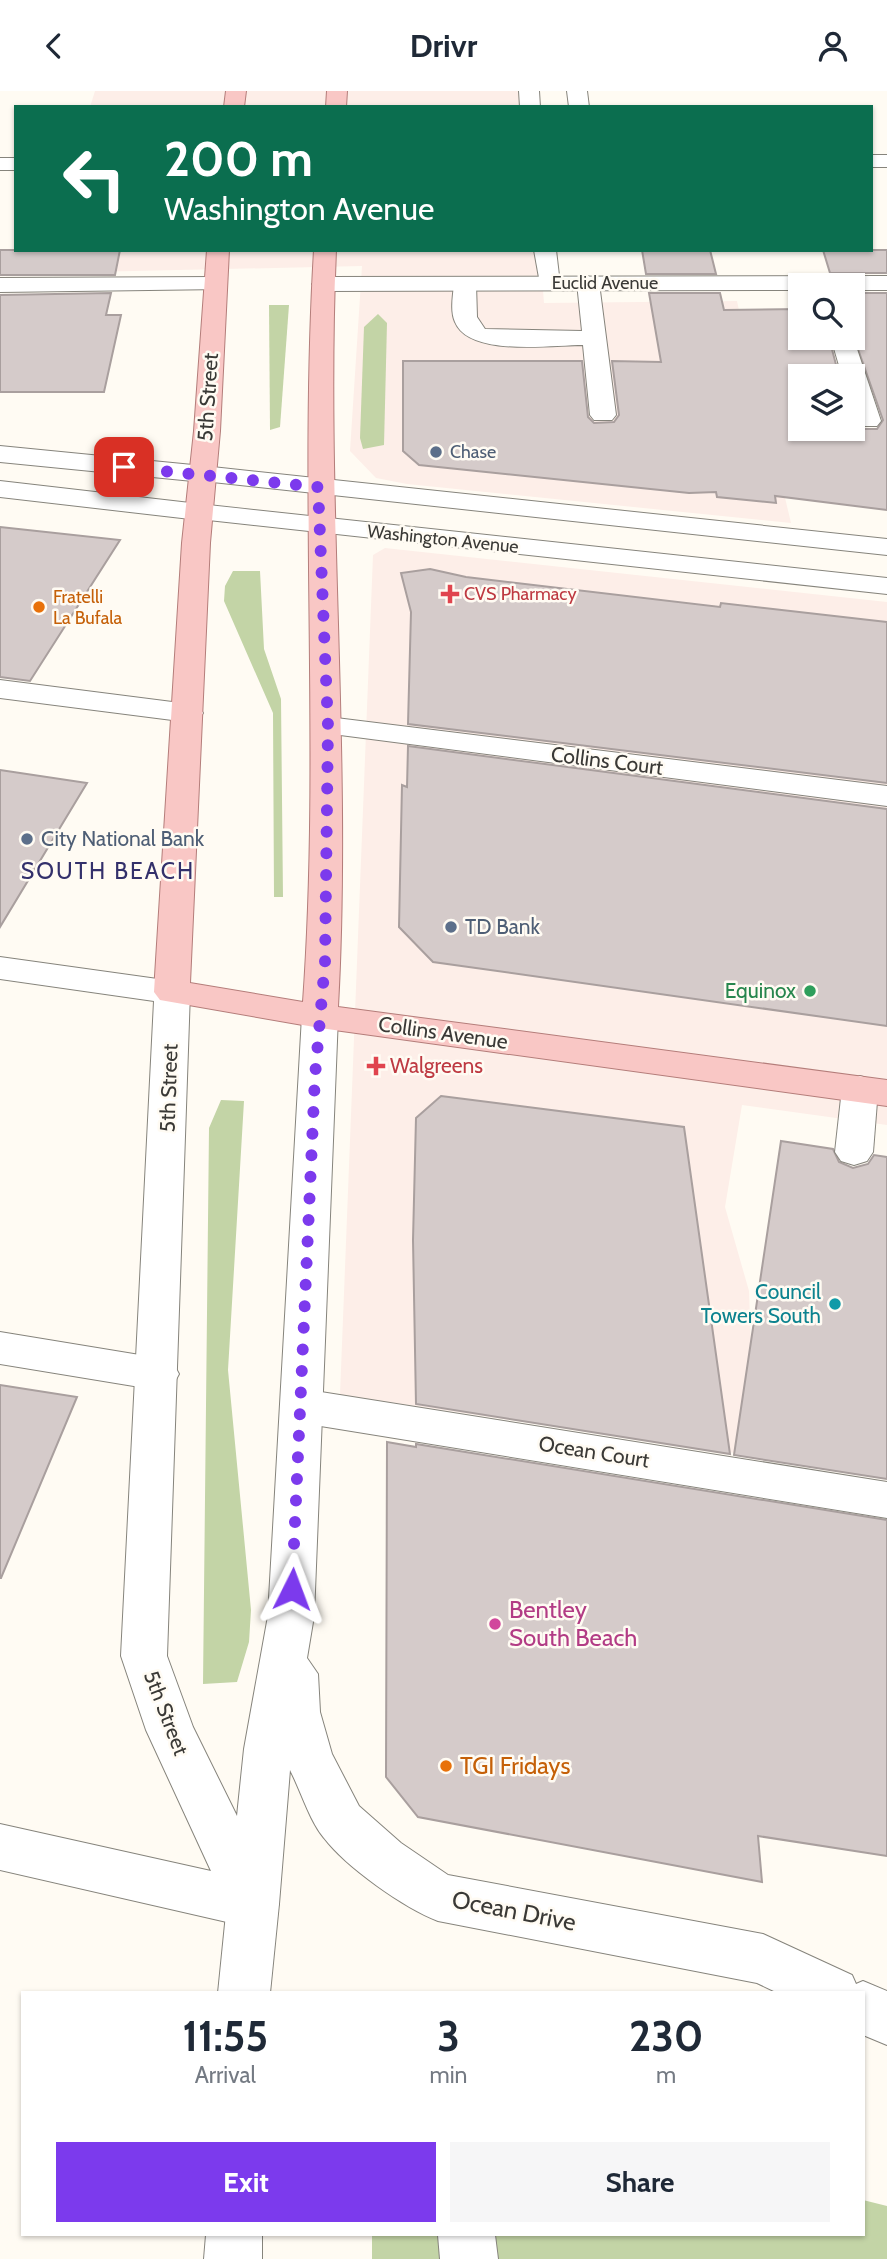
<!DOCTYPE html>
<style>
:root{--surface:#fff;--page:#f6f6f7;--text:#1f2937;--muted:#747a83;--accent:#7c3aed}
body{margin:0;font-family:Cabin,sans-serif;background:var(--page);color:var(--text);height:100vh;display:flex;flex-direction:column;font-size:26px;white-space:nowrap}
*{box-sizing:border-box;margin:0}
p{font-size:23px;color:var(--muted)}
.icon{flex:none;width:38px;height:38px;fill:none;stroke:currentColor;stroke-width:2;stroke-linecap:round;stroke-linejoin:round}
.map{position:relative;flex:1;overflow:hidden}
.details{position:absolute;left:21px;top:1900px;width:844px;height:245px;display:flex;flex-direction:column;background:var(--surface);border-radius:0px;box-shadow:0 2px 5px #0004}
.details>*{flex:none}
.banner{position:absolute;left:14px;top:14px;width:859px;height:147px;border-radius:0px;box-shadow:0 2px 5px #0004;background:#0b6e4f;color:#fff;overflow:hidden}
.fabs{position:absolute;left:788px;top:182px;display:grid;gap:14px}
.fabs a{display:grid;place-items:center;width:77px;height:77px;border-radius:0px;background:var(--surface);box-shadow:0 2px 5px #0004;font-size:35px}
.pin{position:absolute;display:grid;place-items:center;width:60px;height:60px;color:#fff;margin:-30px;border-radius:14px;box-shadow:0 4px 10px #0006}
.me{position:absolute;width:77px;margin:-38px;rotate:3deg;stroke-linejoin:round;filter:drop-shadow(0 0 5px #0008)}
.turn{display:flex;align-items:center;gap:24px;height:147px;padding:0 35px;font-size:32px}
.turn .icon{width:91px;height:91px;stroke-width:2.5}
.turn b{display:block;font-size:49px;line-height:60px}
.eta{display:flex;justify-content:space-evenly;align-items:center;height:119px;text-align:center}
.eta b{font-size:42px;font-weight:700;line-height:49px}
.action{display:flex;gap:14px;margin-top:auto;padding:14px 35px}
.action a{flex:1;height:80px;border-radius:0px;background:var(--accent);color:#fff;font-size:28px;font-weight:700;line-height:80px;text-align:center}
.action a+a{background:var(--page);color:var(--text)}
header{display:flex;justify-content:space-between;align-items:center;height:91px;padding:0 35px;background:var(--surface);font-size:32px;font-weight:700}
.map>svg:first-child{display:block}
.commercial{fill:#fdeee8}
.green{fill:#c3d4a6}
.building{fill:#d5cbca;stroke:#a99f9e;stroke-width:2}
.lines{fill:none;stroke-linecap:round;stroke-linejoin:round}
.service-casing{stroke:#86847c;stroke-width:2}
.pedestrian-casing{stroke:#86847c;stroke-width:2}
.minor-casing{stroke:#86847c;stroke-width:2}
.tertiary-casing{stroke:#86847c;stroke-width:2}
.secondary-casing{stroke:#86847c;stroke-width:2}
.primary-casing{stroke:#b47d7a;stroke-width:2}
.service{fill:#fff;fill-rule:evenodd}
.pedestrian{fill:#fff;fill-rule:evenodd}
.minor{fill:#fff;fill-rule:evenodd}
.tertiary{fill:#fff;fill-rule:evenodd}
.secondary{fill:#fff;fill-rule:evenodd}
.primary{fill:#f9c7c5;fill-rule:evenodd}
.route{stroke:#7c3aed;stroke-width:12;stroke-dasharray:0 21.6}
.service-dot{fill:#5c6f8a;stroke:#fffbf3;stroke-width:2.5}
.health-dot{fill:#e0444e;stroke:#fffbf3;stroke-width:2.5}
.food-dot{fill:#e8710a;stroke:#fffbf3;stroke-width:2.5}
.leisure-dot{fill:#2e9e5b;stroke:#fffbf3;stroke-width:2.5}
.culture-dot{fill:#0f9aa8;stroke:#fffbf3;stroke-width:2.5}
.hotel-dot{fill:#d1479c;stroke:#fffbf3;stroke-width:2.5}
.labels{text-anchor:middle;stroke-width:5;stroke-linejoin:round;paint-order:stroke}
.far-street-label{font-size:18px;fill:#3a3936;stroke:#fffbf3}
.far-service-label{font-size:18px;fill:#4e5e75;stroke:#fffbf3;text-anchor:start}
.far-health-label{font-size:18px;fill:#be3a42;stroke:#fffbf3;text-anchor:start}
.far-food-label{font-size:18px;fill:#c56008;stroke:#fffbf3;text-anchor:start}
.street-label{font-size:21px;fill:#3a3936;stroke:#fffbf3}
.service-label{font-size:21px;fill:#4e5e75;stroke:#fffbf3;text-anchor:start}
.leisure-label{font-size:21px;fill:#27864d;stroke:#fffbf3;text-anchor:end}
.health-label{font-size:21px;fill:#be3a42;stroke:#fffbf3;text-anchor:start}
.culture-label{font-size:21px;fill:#0d838f;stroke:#fffbf3;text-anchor:end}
.neighbourhood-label{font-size:23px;letter-spacing:2px;fill:#33306b;stroke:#fffbf3}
.near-hotel-label{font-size:24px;fill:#b23c85;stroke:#fffbf3;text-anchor:start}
.near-food-label{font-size:24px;fill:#c56008;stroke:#fffbf3;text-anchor:start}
.near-street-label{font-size:24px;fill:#3a3936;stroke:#fffbf3}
</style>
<header><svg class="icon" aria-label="back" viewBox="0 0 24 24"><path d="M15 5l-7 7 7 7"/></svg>Drivr<svg class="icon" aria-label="person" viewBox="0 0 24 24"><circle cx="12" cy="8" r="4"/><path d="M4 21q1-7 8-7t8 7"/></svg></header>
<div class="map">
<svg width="887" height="2168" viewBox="0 0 887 2168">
<rect width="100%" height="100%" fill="#fffbf3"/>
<g class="commercial">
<path d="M95 0H524L526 16H90Z"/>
<path d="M49 159H540L544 212 737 210 773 373 778 377 791 432 407 393 376 387 350 360 362 175 44 182Z"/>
<path d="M385 457 887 511V1034L742 1014 725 1116 749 1200 755 1365 340 1304 373 464Z"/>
</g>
<g class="green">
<path d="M269 214H289L280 336 270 339Z"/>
<path d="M378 223 387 232 384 354 363 358 360 347 364 236Z"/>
<path d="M233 480H260L264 558 281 608 283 806H274L273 622 224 510 225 495Z"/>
<path d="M221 1009 244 1010 228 1279 251 1519 249 1551 237 1591 203 1593 209 1037Z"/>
<path d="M863 2109 887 2115V2168H372V2144H863Z"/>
</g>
<g class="building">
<path d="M0 159H120L115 184H0Z"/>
<path d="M642 159H710L716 183H646Z"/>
<path d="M823 159H887V182H830Z"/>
<path d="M111 202 106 224H121L104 301H0V204Z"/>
<path d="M649 202H720L724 219 800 218V247H829L839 285H800V338H852V328L859 338H877L883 329 852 241V202H887V419L775 405 776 412 717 406 716 401 689 402 419 374 403 360V270H582L588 326 594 332 614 331 619 324 612 270 661 271Z"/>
<path d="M0 436 120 449 30 590 0 586Z"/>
<path d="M430 478 466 486 720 516 721 512 887 531V692L408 633 411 521 401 482Z"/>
<path d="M408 655 887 718V935L433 871 399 836 402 694 407 696Z"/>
<path d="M0 679 87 692 0 836Z"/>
<path d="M441 1005 684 1036 730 1363 416 1313 413 1149 416 1027Z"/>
<path d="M781 1050 833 1058 839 1071 853 1077 868 1073 874 1064 887 1066V1388L734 1364Z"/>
<path d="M0 1294 77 1306 1 1487H0Z"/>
<path d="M387 1351 416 1356V1353L887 1429V1765L758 1745 762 1791 418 1726 386 1686Z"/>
</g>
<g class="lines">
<g class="service-casing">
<g id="service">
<path d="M519 0H539L540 16H520Z"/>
<path d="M567 0H587L589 16H569Z"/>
<rect x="872" y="64" width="15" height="12"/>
<rect x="0" y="67" width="16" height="12"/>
<path d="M534 159H556L560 193 557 198H541Z"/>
<path d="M588 185 599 192 616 324 612 329H594L590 324 583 254C551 254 469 266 455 231 450 220 453 205 454 193L465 186 476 193 477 226 485 238 582 240 577 192Z"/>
<path d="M852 243 881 330 877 335H859L855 330 852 285H842L831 247H852Z"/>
<path d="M0 589 188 613 199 616 203 622 199 628 188 631 0 607Z"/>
<path d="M328 626 887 695V715L317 641 313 635 317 629Z"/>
<path d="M860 985 873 989 878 998 873 1061 867 1070 854 1074 841 1070 835 1061 842 998 847 989Z"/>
<path d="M0 1241 158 1267 173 1272 179 1283 173 1294 158 1299 0 1273Z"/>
<path d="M302 1298 887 1391V1427L302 1332 287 1327 281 1315 287 1303Z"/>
</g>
</g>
<g class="pedestrian-casing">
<path id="pedestrian" d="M438 2144H495L498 2168H440Z"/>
</g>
<g class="minor-casing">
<g id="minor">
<path d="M887 185V199H852V194H800V199L323 200 312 193 323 186Z"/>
<path d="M215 186 226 193 223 198 0 201V187Z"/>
<path d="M253 1789 271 1796 279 1813 270 1902H218L227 1813 235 1796Z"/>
<path d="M206 2144H262V2168H204Z"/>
</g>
</g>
<g class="tertiary-casing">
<g id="tertiary">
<path d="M0 355 203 375 212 377 216 383 212 389 203 391 0 371Z"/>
<path d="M0 390 199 413 208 415 212 421 208 427 199 429 0 406Z"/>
<path d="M0 866 172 890 184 893 190 901 167 1565 193 1636 237 1725 244 1658 268 1525 302 925 307 917 320 913 333 917 338 925 314 1525 307 1567 318 1583 320 1621 332 1663 359 1715 401 1752 448 1784 763 1843 852 1884 856 1893 863 1890 887 1900V1954L863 1944V1902H778L757 1892 438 1830C404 1817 346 1776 324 1747 309 1729 301 1700 290 1679L279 1813 271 1830 253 1837 0 1779V1733L211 1780 146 1639 121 1565 154 910 0 888Z"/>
</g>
</g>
<g class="secondary-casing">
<g id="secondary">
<path d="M203 375 887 448V464L194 389 190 383 194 377Z"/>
<path d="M199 413 887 487V503L190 427 186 421 190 415Z"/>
</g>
</g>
<g class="primary-casing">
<g id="primary">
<path d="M226 0H246L244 16H224Z"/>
<path d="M327 0H347L346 16H326Z"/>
<path d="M207 159H229L220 340 210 452 190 892 303 911C321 660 299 410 314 159H336C325 412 352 663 338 916L887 989V1015L320 937 160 909 154 901 182 452 194 340Z"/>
</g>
</g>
<use href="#service" class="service"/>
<use href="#pedestrian" class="pedestrian"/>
<use href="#minor" class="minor"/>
<use href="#tertiary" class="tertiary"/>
<use href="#secondary" class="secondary"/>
<use href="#primary" class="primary"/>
</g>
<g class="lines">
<path class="route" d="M124 376 318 396 328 635 325 871 315 985 292 1498"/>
</g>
<g class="service-dot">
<circle cx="436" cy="361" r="7"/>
<circle cx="27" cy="748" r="7"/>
<circle cx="451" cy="836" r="7"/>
</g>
<g class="health-dot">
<path d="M446.5 492.5h7v7h7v7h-7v7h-7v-7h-7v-7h7z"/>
<path d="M372.5 964.5h7v7h7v7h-7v7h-7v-7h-7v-7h7z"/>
</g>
<g class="food-dot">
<circle cx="39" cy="516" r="7"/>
<circle cx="446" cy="1675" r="7"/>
</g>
<circle class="leisure-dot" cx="810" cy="900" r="7"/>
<circle class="culture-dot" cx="835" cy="1213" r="7"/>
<circle class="hotel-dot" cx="495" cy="1533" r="7"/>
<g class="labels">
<g class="far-street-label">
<text x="605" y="198">Euclid Avenue</text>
<text transform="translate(443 448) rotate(6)" y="6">Washington Avenue</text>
</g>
<g class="far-service-label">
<text x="450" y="367">Chase</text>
</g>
<g class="far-health-label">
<text x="464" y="509">CVS Pharmacy</text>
</g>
<g class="far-food-label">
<text x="53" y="512">Fratelli<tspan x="53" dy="21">La Bufala</tspan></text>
</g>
<g class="street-label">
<text transform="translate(208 306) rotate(-86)" y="7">5th Street</text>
<text transform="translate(607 670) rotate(7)" y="7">Collins Court</text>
<text transform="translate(443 942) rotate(8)" y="7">Collins Avenue</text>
<text transform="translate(169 997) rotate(-88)" y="7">5th Street</text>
<text transform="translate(594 1361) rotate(9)" y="7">Ocean Court</text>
<text transform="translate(166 1622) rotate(69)" y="7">5th Street</text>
</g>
<g class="service-label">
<text x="41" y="755">City National Bank</text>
<text x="465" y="843">TD Bank</text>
</g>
<g class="leisure-label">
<text x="796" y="907">Equinox</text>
</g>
<g class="health-label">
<text x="390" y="982">Walgreens</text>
</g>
<g class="culture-label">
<text x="821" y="1208">Council<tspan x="821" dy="24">Towers South</tspan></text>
</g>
<g class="neighbourhood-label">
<text x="108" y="788">SOUTH BEACH</text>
</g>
<g class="near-hotel-label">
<text x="509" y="1527">Bentley<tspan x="509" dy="28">South Beach</tspan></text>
</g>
<g class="near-food-label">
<text x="460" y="1683">TGI Fridays</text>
</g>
<g class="near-street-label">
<text transform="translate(514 1820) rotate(11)" y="8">Ocean Drive</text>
</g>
</g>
</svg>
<div class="fabs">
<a><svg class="icon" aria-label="search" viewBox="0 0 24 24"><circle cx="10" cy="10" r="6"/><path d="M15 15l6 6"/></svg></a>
<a><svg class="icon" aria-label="layers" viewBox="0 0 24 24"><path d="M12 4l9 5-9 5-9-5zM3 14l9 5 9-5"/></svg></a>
</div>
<div class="pin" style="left:124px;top:376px;background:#d93025"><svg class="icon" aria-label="arrive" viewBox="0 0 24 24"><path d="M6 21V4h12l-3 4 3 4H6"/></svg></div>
<svg class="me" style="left:292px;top:1498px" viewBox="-20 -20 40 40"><path d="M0-17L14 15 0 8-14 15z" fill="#7c3aed" stroke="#fff" stroke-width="4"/></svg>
<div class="banner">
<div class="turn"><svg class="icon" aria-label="left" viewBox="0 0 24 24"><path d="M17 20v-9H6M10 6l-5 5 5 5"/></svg><div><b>200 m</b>Washington Avenue</div></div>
</div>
<section class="details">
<div class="eta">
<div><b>11:55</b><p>Arrival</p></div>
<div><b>3</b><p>min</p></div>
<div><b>230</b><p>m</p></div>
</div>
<div class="action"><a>Exit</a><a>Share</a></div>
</section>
</div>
